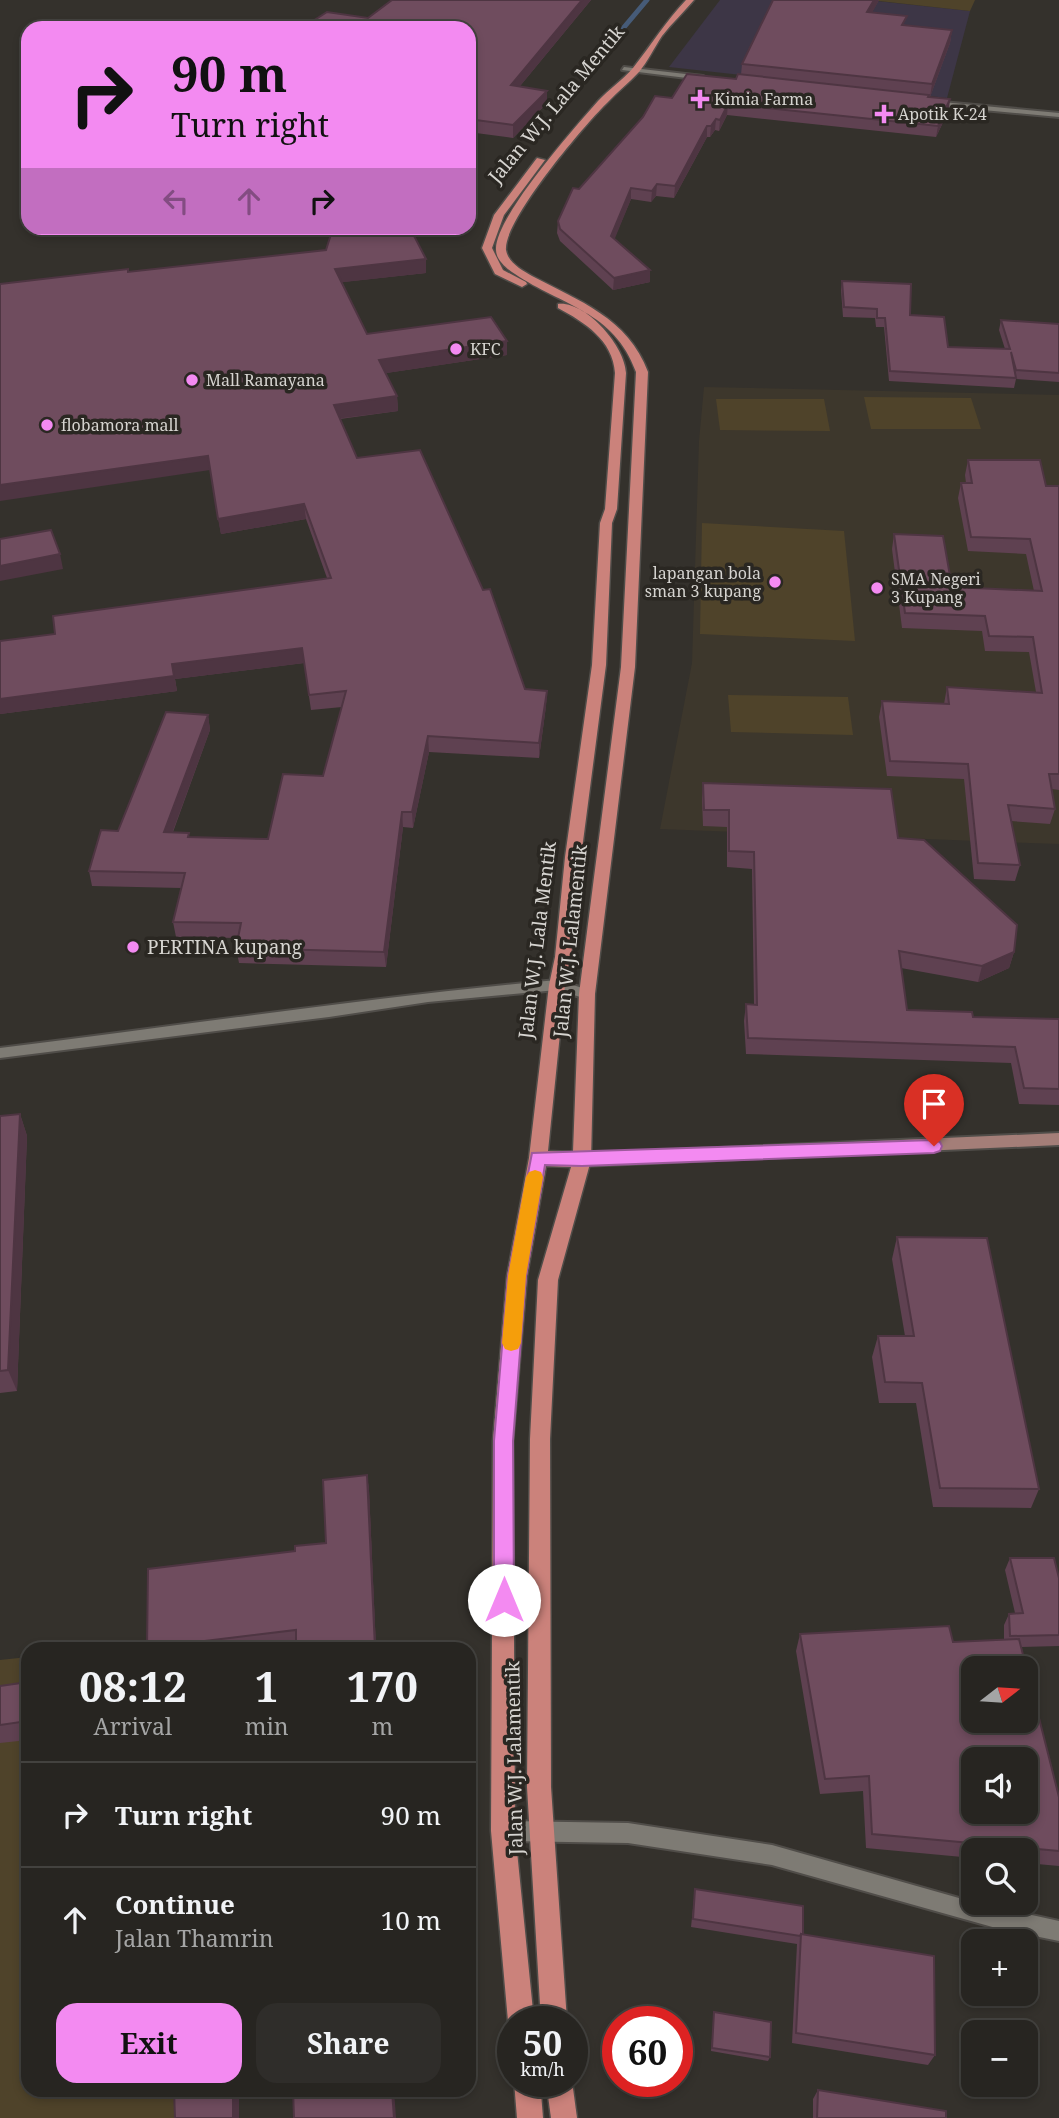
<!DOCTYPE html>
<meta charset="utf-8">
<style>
:root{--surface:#272521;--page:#2f2d2a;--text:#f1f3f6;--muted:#a4a5a5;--line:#43423f;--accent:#f38af1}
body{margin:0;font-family:"Noto Serif",serif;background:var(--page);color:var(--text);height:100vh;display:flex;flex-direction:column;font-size:26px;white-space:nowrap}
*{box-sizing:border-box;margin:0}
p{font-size:23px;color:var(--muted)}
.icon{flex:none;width:38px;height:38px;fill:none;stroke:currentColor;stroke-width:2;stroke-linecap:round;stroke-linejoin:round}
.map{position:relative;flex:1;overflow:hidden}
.side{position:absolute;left:21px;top:1642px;width:455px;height:455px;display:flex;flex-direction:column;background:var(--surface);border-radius:21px;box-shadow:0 4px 10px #0003,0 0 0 2px var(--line)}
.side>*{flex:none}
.banner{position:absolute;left:21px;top:21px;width:455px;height:214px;border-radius:21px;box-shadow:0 4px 10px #0003,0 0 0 2px var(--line);background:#f38af1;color:#111;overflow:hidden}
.needle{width:46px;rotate:73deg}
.tools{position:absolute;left:961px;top:1656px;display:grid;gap:14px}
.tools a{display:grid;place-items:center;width:77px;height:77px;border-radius:14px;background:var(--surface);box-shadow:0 4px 10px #0003,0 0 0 2px var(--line);font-size:35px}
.speed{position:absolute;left:497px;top:2006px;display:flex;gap:14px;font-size:35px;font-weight:700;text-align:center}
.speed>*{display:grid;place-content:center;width:91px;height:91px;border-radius:50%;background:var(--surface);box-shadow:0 4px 10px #0003,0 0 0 2px var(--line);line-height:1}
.speed small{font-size:18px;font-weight:400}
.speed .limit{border:10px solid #d22;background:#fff;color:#111}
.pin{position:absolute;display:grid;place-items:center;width:60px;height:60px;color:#fff;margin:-72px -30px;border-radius:50% 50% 50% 0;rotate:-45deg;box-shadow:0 0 7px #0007}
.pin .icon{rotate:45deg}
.me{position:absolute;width:77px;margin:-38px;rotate:0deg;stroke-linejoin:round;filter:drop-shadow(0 0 5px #0008)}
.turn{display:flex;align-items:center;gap:24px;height:147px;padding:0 35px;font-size:32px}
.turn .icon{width:91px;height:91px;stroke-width:2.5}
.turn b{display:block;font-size:49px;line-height:60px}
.lanes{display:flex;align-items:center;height:66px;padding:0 35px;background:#0003;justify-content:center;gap:35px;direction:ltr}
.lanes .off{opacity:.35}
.eta{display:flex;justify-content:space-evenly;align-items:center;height:119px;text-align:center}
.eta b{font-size:42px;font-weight:700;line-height:49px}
.cta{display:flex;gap:14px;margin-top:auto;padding:14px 35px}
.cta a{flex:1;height:80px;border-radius:21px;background:var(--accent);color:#111;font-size:28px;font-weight:700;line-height:80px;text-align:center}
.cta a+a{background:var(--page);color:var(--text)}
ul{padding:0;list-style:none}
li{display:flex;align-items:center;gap:21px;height:105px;padding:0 35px;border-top:2px solid var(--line)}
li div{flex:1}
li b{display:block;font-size:26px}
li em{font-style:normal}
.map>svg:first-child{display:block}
.commercial{fill:#3d3646}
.built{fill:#3d372c}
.green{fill:#4f432a}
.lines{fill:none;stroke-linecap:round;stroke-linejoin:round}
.stream{stroke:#465b78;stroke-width:5}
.minor-casing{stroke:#504d49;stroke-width:4}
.tertiary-casing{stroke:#504d49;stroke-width:4}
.secondary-casing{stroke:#504d49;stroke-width:4}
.primary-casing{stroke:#504d49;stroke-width:3}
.minor{fill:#7e7b74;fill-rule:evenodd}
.tertiary{fill:#7e7b74;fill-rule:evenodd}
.secondary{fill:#a47e78;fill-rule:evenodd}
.primary{fill:#cb827b;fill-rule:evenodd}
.wall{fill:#5f4151}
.shaded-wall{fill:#4e3542}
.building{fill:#6f4c5e;stroke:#4e3542;stroke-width:2;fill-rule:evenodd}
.route{fill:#f38af1;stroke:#9e5a9d;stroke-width:2}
.slow{fill:#f59e0b}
.poi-dot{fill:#f38af1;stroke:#2a2722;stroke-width:2.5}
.labels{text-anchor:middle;stroke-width:7;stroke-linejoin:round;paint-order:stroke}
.far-poi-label{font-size:16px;fill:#d6d4d0;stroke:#2a2722;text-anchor:start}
.street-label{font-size:19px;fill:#d6d4d0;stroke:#2a2722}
.poi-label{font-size:19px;fill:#d6d4d0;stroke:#2a2722;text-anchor:start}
</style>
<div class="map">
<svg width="1059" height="2118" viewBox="0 0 1059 2118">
<rect width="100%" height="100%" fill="#34312c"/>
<path class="commercial" d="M720 0H867L970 11 947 98 669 67Z"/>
<path class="built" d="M704 387 1059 395V844L660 829 692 663 699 441Z"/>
<g class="green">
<path d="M870 0H975L970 11Z"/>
<path d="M864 397 971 398 981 429H871Z"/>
<path d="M716 399H824L830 431 720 430Z"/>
<path d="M702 523 844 531 855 641 700 634Z"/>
<path d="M728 695 848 697 853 735 731 732Z"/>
<path d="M28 1657V2090H239V2118H0V1660Z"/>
</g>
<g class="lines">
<path class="stream" d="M588 70 647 0"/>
<g class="minor-casing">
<g id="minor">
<path d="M624 67 703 76 706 78 703 80 622 70Z"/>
<path d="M932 101 1059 113V117L929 105Z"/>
<path d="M503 1821 628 1823 772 1845 973 1902 1059 1921V1941L996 1928 772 1865 628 1843 503 1841 496 1838 493 1831 496 1824Z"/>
</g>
</g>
<g class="tertiary-casing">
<path id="tertiary" d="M557 980 592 991 594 994 587 999 557 990 428 1002 329 1017 0 1058V1048C186 1025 371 997 557 980Z"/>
</g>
<g class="secondary-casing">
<path id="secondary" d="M1059 1133V1145L582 1166 577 1164 575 1160 577 1156 582 1154Z"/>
</g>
<g class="primary-casing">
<g id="primary">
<path d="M686 0H694C684 12 672 23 662 36 654 48 648 61 639 72 629 83 618 91 608 102 585 124 503 221 506 250 508 263 523 271 532 276 579 301 628 318 648 372L635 667 595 994 591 1160 558 1280 550 1439 551 1787 567 2021H541L527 1787 530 1439 538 1280 571 1167 546 1166 527 1276 513 1441 515 1831 534 2021H513V2031L508 2021 491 1831 493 1441 507 1276 529 1158 549 985 555 957 565 857 592 665 600 523 605 509 615 373C613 340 584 322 558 308V304C586 301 625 346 626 373L617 509 612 523 606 665 581 857 571 957 565 985 548 1151 573 1152 579 994 621 667 636 372C614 311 562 306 515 274 507 269 496 260 496 250 494 218 576 126 598 101 609 89 623 80 633 68 651 45 666 21 686 0Z"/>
<path d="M537 158 545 160 504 215 492 248 503 270 526 282 527 284 522 287 495 274 482 248 494 215Z"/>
<path d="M514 2081H540L543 2118H517Z"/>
<path d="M546 2081H572L577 2118H551Z"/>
</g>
</g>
<use href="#minor" class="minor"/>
<use href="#tertiary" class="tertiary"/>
<use href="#secondary" class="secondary"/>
<use href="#primary" class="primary"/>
</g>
<g class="wall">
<path d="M392 0H591L520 86 547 103 513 138 476 133 473 136H469V28L368 18Z"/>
<path d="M773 0H879L872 12 905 25 952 30 950 43 930 97 949 110 936 137 727 115 719 131 715 130 710 137H707L674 198 656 196 651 202 631 199 614 239 650 282 613 290 560 241 557 233 558 221 579 189 672 98 736 79 741 75 742 64Z"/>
<path d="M128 272 426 273 342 282 367 334 507 341V355L386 373 397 396 398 411 340 419 357 458 525 689 547 691 546 706 539 758 429 752 413 828 403 827 386 967 239 963 236 948 238 938 176 937 173 922 181 888 92 886 89 871 118 831 208 715 210 730 173 832 190 837 268 839 323 776 342 707 311 710 304 663 175 679 177 691 0 714V641L55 634 327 578 306 519 221 534 210 470Z"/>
<path d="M842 281 910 315 948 347 1005 349 999 330 1001 320 1059 324V382L1016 379 1014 388 889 381 884 327H876L875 318 843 317 841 290Z"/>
<path d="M968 460 1046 486H1059V790L1052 789 1055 809 1050 824 1011 821 1020 865 1015 881 974 879 964 779 887 776 879 717 882 701 944 704 947 687 1036 692 1029 652 985 651 982 631 902 628 892 549 894 534 952 587 1034 591 1026 554 968 551 958 498 961 483H966L965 475Z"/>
<path d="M703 783 898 838 1014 952 1009 968 978 982 901 968 907 1010 973 1017 1059 1019V1105L1019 1104 1011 1063 746 1054 744 1021 746 1004 754 1005 752 869 727 867V827L703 826 702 799Z"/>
<path d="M20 1114 27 1136 17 1391 0 1393V1116Z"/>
<path d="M897 1237 1039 1489 1031 1508 933 1507 916 1403H879L872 1357 878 1336H905L892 1259Z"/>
<path d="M367 1475 369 1490 376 1648H296V1645L268 1648H147L295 1551 326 1543Z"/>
<path d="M1010 1558 1059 1578V1646L1021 1647 1059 1797V1866L1026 1863V1850H973V1858L866 1848 863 1791 820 1794 796 1651 800 1634 953 1642 1004 1640V1625L1009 1614 1015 1613 1005 1570Z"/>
<path d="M28 1682V1740L0 1743V1686Z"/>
<path d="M695 1889 803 1935 935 2055 928 2065 792 2043 797 1944 691 1927Z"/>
<path d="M714 2012 770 2057 768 2061 711 2051Z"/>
<path d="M818 2090 946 2118H813V2099Z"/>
</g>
<g class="shaded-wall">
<path d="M582 0H591L511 97V85Z"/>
<path d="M874 0H879L866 24 867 12Z"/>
<path d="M952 30 950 43 930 97 932 84Z"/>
<path d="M547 91V103L513 138V125Z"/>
<path d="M950 99 949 110 936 137 938 126Z"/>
<path d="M728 104 727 115 719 131 720 120Z"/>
<path d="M716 119 715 130 710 137 711 126Z"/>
<path d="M476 120V133L473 136V124Z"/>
<path d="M707 126V137L674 198 675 186Z"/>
<path d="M657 184 656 196 651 202 652 191Z"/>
<path d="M631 188V199L611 248V236Z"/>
<path d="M426 259V273L336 283 335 269Z"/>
<path d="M650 270V282L613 290 614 278Z"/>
<path d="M507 341V355L380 374 379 360Z"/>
<path d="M397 396 398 411 335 419 334 405Z"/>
<path d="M208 456 210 470 0 501V485Z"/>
<path d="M304 504 306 519 221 534 218 519Z"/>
<path d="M60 554 63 569 0 581V566Z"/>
<path d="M302 648 304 663 175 679 177 691 0 714V699L172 664Z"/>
<path d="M547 691 546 706 539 758V743Z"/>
<path d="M208 715 210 730 167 847 164 832Z"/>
<path d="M428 736 429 752 413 828 412 812Z"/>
<path d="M402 812 403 827 386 967 384 952Z"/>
<path d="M1014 952 1009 968 978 982 982 966Z"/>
<path d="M20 1114 27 1136 17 1391 8 1370Z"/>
<path d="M367 1475 369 1490 376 1648H375Z"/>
<rect x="233" y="2090" width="6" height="28"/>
<path d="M392 2090H394L396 2118H394Z"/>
</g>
<g class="building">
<path d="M392 0H582L511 85 547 91 513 125 476 120 473 124 469 123V28H302L327 12 368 18Z"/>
<path d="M773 0H874L867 12 907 16 902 25 952 30 932 84 742 64Z"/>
<path d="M687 74 736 79 738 74 929 95 928 97 950 99 938 126 728 104 720 120 716 119 711 126H707L675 186 657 184 652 191 631 188 611 236 650 270 614 278 560 229 558 221 573 188 579 189 643 117 655 96 672 98Z"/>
<path d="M333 228H410L426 259 335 269 367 334 491 317 507 341 379 360 397 396 334 405 357 458 420 450 483 590 490 589 525 689 547 691 539 743 428 736 412 812H402L384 952 236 948 241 923 173 922 185 873 89 871 101 830 118 831 166 712 208 715 164 832 189 833 188 837 268 839 283 774 323 776 346 691 309 695 302 648 172 664 174 676 0 699V641L55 634 53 616 331 578 304 504 218 519 208 456 0 485V284L128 269V272L326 250Z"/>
<path d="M842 281 911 284 910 315 944 317 948 347 1010 349 1001 320 1059 324V373L1016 370 1011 352 1016 378 890 371 885 318H877V309L844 307Z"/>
<path d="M968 460H1040L1046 486H1059V774H1049L1055 809 1008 805 1020 865 978 863 968 764 890 761 882 701 949 704 947 687 1042 693 1033 637 989 636 985 616 905 613 894 534 943 536 952 587 1042 591 1030 539 971 537 961 483H972Z"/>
<path d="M51 530 60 554 0 566V539Z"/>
<path d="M703 783 891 789 898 838 924 840 1017 925 1014 952 982 966 899 951 907 1010 972 1012 973 1017 1059 1019V1089L1024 1088 1015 1047 748 1038 746 1004 757 1005 754 852 729 851V810H704Z"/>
<path d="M20 1114 8 1370 0 1371V1116Z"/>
<path d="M897 1237 987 1238 1039 1489 940 1488 922 1383 885 1382 878 1336H914Z"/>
<path d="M367 1475 375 1648H296V1630L147 1648 148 1569 295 1551V1546L326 1543 323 1480Z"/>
<path d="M1010 1558H1054L1059 1578V1635L1010 1636 1009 1614 1023 1613Z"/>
<path d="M949 1626 953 1642 1019 1639 1059 1797V1851L872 1834 869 1776 825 1779 800 1634ZM973 1668H1026V1720H973ZM973 1759H1026V1811H973Z"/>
<path d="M28 1682V1721L0 1725V1686Z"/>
<path d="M695 1889 803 1906V1935L801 1934 800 1936 693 1919Z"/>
<path d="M801 1934 934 1956 935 2055 796 2033Z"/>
<path d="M714 2012 771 2022 770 2057 712 2048Z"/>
<path d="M174 2090H233V2118H175Z"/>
<path d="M293 2090H392L394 2118H294Z"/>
<path d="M818 2090 946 2111V2118H817Z"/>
</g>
<path class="route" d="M934 1140 940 1142 942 1146 940 1151 934 1153 582 1166 545 1165 526 1276 513 1441 514 1600 511 1606 504 1609 497 1606 494 1600V1441L508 1276 532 1153Z"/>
<path class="slow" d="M535 1170 541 1172 543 1177 526 1276 521 1343 518 1349 511 1351 505 1349 502 1343 508 1276 526 1177 529 1172Z"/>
<g class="poi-dot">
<path d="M696.5 88.5h7v7h7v7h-7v7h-7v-7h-7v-7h7z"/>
<path d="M880.5 103.5h7v7h7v7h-7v7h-7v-7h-7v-7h7z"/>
<circle cx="456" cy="349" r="7"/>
<circle cx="192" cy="380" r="7"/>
<circle cx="47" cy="425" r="7"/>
<circle cx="775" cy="582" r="7"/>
<circle cx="877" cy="588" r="7"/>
<circle cx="133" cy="947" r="7"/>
</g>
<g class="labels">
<g class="far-poi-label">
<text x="714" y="105">Kimia Farma</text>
<text x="898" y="120">Apotik K-24</text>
<text x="470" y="355">KFC</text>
<text x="206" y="386">Mall Ramayana</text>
<text x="61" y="431">flobamora mall</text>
<text x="761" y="579" text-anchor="end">lapangan bola<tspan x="761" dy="18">sman 3 kupang</tspan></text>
<text x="891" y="585">SMA Negeri<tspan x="891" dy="18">3 Kupang</tspan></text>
</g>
<g class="street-label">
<text transform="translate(556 104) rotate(-50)" y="7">Jalan W.J. Lala Mentik</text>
<text transform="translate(537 940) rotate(-83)" y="7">Jalan W.J. Lala Mentik</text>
<text transform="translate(570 941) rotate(-84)" y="7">Jalan W.J. Lalamentik</text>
<text transform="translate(514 1758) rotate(-91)" y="7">Jalan W.J. Lalamentik</text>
</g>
<g class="poi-label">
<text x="147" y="954">PERTINA kupang</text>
</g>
</g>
</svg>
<div class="tools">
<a><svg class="needle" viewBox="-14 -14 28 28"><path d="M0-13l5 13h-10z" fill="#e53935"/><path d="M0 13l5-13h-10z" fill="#a4a5a5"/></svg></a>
<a><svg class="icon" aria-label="sound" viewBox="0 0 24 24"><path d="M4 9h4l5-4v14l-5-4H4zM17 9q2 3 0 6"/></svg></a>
<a><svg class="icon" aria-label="search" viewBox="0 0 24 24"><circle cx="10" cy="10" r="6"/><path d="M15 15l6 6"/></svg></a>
<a>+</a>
<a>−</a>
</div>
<div class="speed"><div>50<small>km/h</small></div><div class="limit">60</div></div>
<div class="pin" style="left:934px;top:1146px;background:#d93025"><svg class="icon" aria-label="arrive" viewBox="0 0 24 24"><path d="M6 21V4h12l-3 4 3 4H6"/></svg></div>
<svg class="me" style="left:504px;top:1600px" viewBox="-20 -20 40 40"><circle r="19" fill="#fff"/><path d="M0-13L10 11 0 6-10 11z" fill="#f38af1"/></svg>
<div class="banner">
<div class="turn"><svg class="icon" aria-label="right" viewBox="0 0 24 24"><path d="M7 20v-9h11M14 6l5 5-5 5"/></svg><div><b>90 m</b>Turn right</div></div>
<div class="lanes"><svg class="icon off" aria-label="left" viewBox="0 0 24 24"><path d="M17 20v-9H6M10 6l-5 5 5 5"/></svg><svg class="icon off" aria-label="ahead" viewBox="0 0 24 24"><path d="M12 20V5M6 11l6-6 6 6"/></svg><svg class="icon" aria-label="right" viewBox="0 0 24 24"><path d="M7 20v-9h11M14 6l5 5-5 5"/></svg></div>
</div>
<section class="side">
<div class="eta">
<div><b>08:12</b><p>Arrival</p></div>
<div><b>1</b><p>min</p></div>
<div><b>170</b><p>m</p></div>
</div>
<ul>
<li><svg class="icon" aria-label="right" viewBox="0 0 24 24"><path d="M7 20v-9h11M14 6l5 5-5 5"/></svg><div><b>Turn right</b></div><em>90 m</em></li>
<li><svg class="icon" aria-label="ahead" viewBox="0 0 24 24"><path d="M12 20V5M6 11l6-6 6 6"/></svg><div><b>Continue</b><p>Jalan Thamrin</p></div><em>10 m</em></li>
</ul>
<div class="cta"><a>Exit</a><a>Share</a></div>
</section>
</div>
